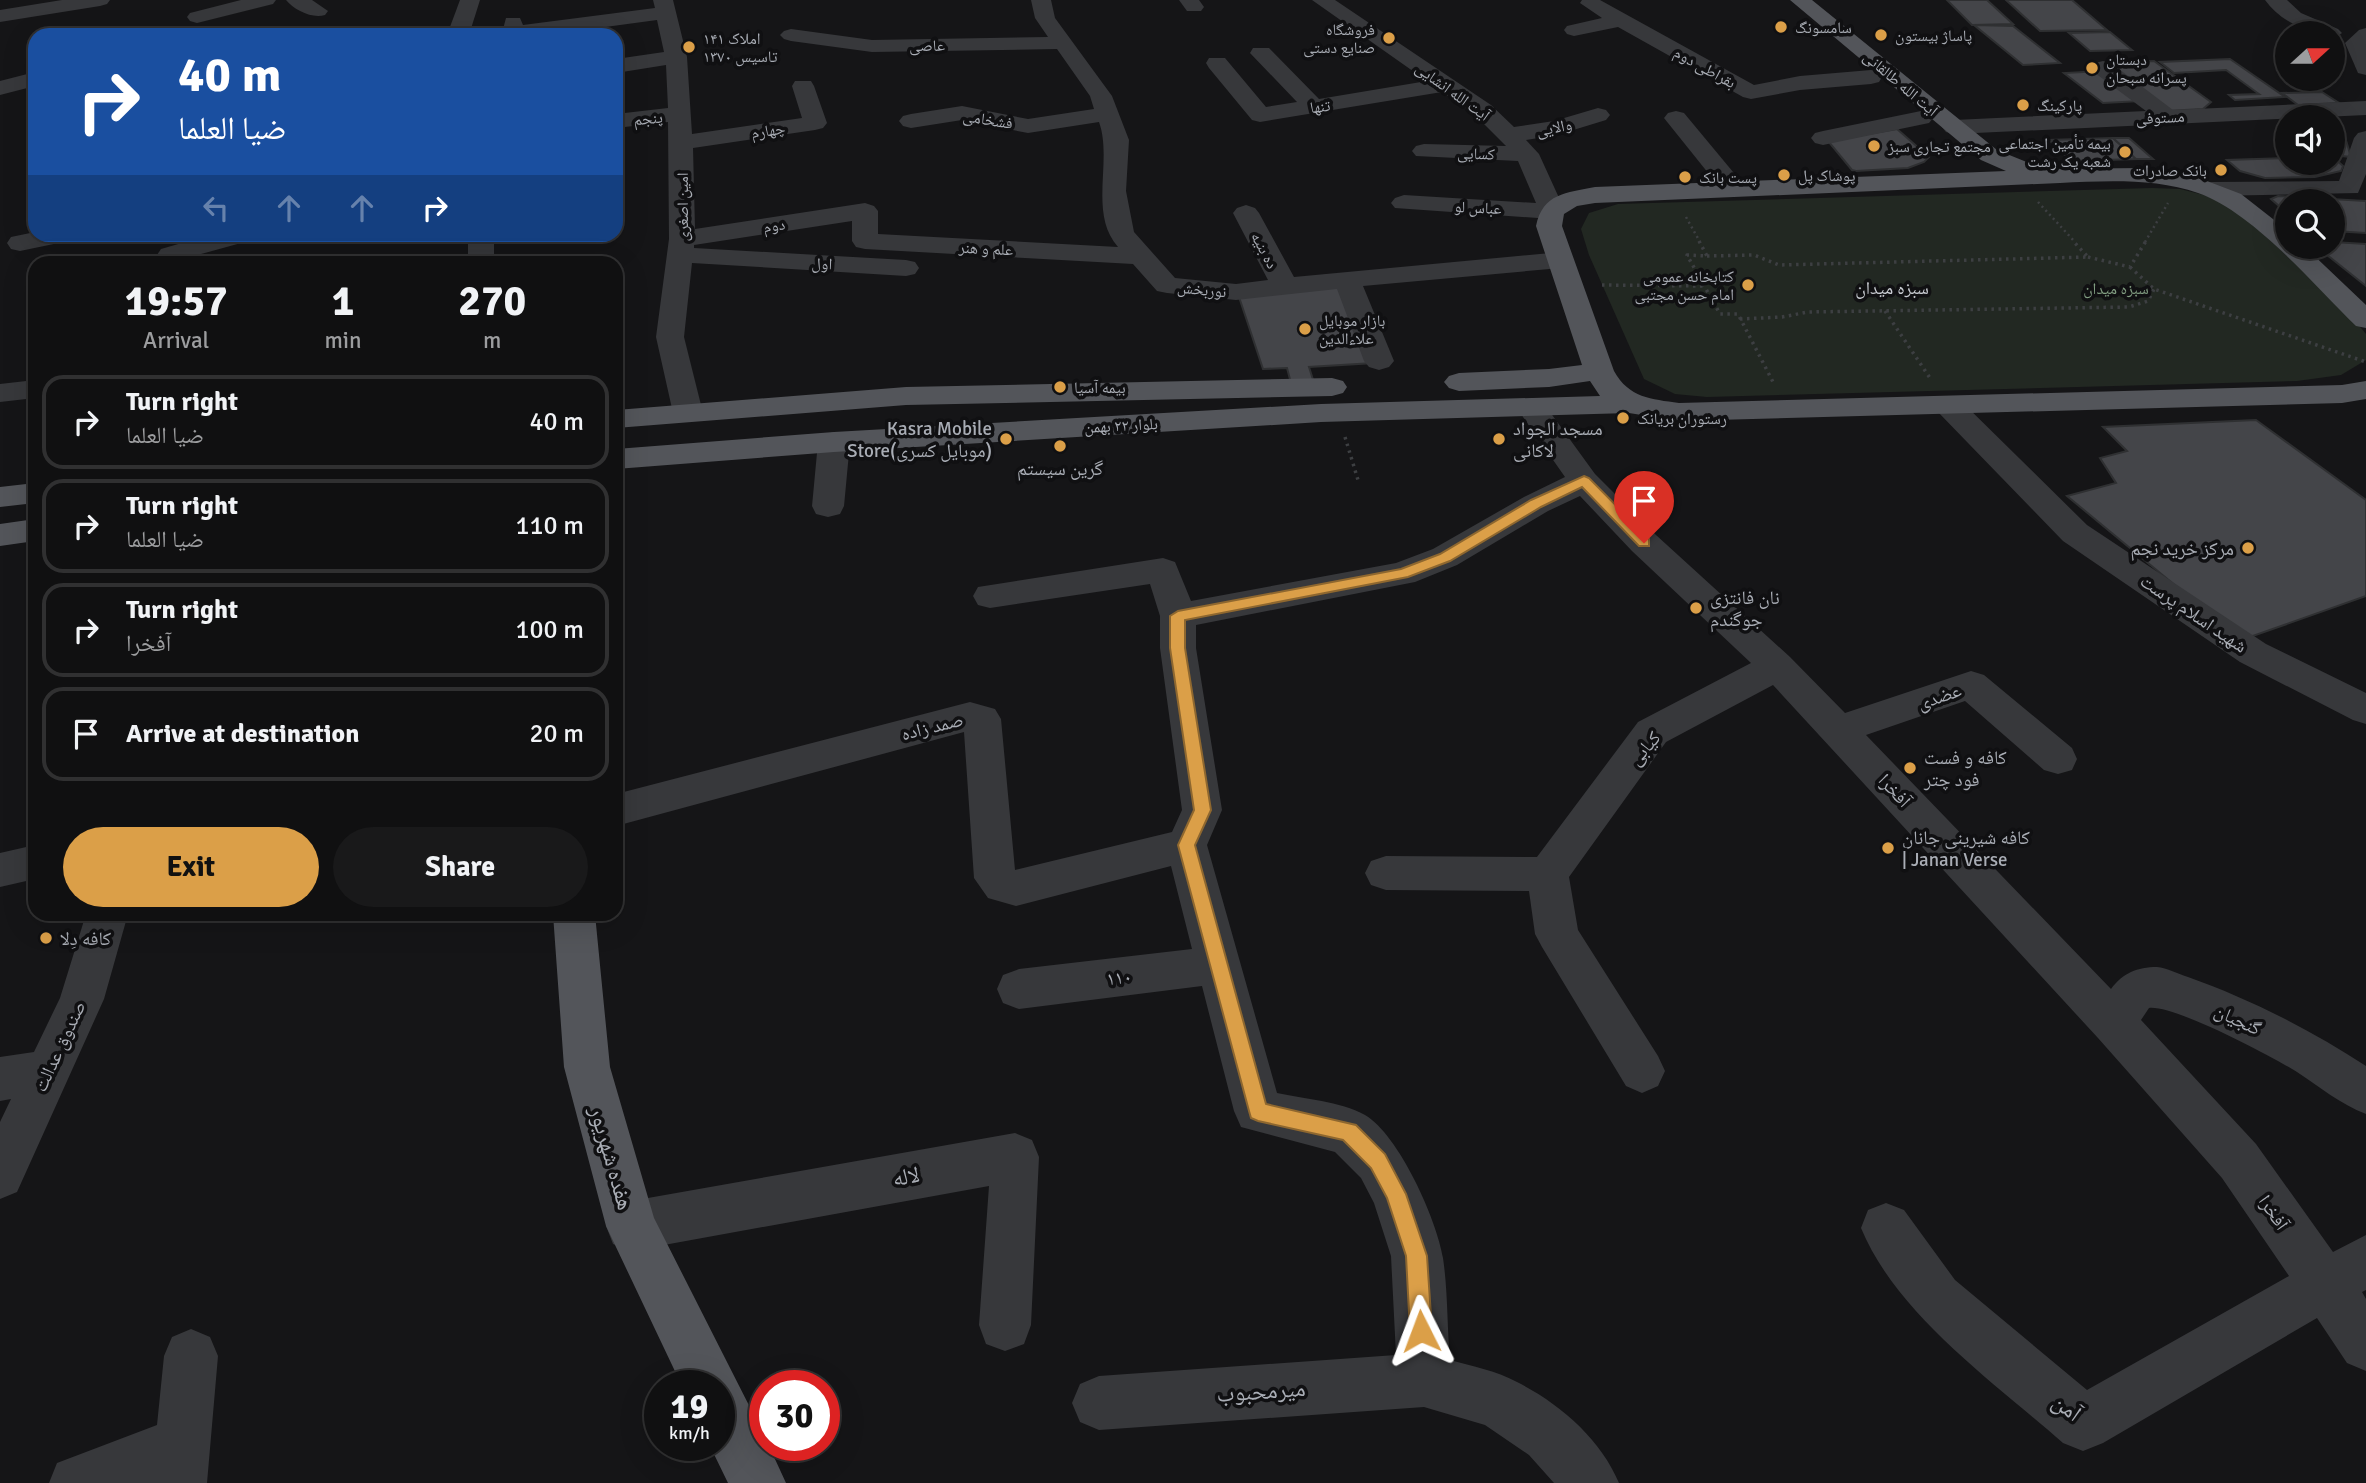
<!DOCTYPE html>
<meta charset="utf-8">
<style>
:root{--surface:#101011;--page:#19191a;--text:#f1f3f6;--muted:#9c9d9f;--line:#303031;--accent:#db9f48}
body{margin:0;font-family:Signika,"Noto Naskh Arabic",sans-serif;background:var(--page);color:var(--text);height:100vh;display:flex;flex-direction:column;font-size:26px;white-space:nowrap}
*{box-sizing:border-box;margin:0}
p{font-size:23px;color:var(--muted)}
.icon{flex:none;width:38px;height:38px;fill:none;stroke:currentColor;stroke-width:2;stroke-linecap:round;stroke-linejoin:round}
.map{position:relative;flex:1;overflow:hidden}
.drawer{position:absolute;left:28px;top:256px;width:595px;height:665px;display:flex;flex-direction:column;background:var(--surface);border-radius:21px;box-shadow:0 7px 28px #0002,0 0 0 2px var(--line)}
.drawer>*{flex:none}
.top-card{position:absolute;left:28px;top:28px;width:595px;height:214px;border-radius:21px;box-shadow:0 7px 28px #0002,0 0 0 2px var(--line);background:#1a4fa0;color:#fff;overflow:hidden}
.needle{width:46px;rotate:69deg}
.buttons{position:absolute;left:2275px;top:21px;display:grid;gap:14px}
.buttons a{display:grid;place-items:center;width:70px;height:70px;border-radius:50%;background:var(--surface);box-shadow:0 7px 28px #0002,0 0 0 2px var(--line);font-size:35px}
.speed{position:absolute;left:644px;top:1370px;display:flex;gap:14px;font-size:35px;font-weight:700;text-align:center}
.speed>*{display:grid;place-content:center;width:91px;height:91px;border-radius:50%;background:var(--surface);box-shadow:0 7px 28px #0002,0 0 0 2px var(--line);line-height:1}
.speed small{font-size:18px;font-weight:400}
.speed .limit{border:10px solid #d22;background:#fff;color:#111}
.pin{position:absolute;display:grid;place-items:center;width:60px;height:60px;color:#fff;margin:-72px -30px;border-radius:50% 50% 50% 0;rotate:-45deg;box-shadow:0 0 7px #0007}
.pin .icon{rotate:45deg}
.me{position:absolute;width:77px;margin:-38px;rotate:357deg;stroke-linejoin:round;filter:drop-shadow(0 0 5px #0008)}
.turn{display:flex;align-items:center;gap:24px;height:147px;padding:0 35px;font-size:32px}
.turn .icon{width:91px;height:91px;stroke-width:2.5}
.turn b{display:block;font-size:49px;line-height:60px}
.lanes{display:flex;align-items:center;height:66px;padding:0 35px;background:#0003;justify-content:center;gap:35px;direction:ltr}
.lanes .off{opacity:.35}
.eta{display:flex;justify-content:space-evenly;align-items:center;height:119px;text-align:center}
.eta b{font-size:42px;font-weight:700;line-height:49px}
.action{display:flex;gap:14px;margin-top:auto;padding:14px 35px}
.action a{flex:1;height:80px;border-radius:42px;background:var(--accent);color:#111;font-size:28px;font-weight:700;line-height:80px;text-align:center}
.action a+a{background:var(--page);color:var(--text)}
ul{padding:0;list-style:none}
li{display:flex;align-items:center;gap:21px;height:94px;margin:0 14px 10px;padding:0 21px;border:4px solid var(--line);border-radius:21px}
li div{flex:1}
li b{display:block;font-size:26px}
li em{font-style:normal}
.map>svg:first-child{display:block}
.green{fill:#222822}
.building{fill:#444549;stroke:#2f3032;stroke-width:2}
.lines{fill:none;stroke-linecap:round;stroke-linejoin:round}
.path-far1{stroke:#3d3f42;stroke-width:2.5;stroke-dasharray:2 3.5;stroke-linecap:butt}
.path{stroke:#3d3f42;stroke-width:3.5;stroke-dasharray:2.5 4.5;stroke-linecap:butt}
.minor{fill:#37383b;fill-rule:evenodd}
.major{fill:#53555a;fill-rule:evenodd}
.route{fill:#db9f48;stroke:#8e672f;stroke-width:2}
.poi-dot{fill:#db9f48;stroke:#101012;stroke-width:2.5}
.labels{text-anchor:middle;stroke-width:7;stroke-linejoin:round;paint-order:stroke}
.far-poi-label{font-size:16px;fill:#a9adb5;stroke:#101012;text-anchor:start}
.far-street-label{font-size:16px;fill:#a9adb5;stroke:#101012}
.far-park-label{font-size:16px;fill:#829e82;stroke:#101012}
.far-neighbourhood-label{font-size:18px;fill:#c9ccd2;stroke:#101012}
.poi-label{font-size:19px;fill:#a9adb5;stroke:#101012;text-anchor:start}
.street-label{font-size:19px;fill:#a9adb5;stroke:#101012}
.near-street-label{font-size:23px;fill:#a9adb5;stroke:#101012}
</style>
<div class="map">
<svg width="2366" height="1483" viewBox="0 0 2366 1483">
<rect width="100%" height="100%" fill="#151517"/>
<path class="green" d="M2152 188 2180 189 2204 195 2235 208 2343 306 2366 334V360L2341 375 2297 381 1707 397 1675 394 1644 379 1589 255 1581 229 1589 213 1618 204Z"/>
<g class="building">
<path d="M1947 0H1987L2013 24 1972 25Z"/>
<path d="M2006 0H2072L2107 30 2040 31Z"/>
<path d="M1974 25 2013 26 2060 63 2023 65Z"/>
<path d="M2110 32 2132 50 2090 51 2069 33Z"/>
<path d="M2230 59 2285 97 2235 100 2229 95 2259 94 2226 70 2174 73 2160 62Z"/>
<path d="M2154 61 2211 102 2203 109 2167 111 2104 64Z"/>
<path d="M2103 71 2143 101 2103 103 2064 73Z"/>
<path d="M2322 92 2339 103 2298 105 2282 93Z"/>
<path d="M1897 129 1929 157 1924 162 1908 168 1856 171 1852 170 1828 141Z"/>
<path d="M2333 134H2341L2345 137 2351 157 2333 155Z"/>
<path d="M2113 138 2136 159 2071 161 2049 140Z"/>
<path d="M2113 138H2129L2153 159H2136Z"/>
<path d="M2333 157 2343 166 2341 171 2315 177 2265 178 2240 171 2227 160 2287 158V163H2333Z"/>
<path d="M2278 196 2366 201V233L2333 231V201H2287V213L2271 199Z"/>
<path d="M2333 242 2366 244V286L2317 247H2333Z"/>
<path d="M1345 284 1374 363 1309 367 1315 386 1292 387 1287 368 1263 369 1238 294Z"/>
<path d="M2256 420 2366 500V596L2250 637 2194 601 2067 496 2116 483 2100 458 2127 451 2103 427Z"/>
</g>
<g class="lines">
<g class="path-far1">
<path d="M2038 202 2075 242"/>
<path d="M1686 217 1700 242"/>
<path d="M2145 242 2168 203"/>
</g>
<g class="path">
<path d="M1699 241 1707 256 1687 255 1720 314H1738L1773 382"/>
<path d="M1707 256 1754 255 1779 265 2088 257 2073 241"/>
<path d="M2088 257 2130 267 2146 241"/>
<path d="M2130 267 2154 289 2366 362"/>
<path d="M1602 285 1705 286"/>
<path d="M1885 311 1930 378"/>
<path d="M1740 319 1782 317 1808 312 2129 307 2148 301 2154 289"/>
<path d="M1345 437 1358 480"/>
</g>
<g class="minor">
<path d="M62 0H110L107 4 100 6 0 22V10Z"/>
<path d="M241 0H276L273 4 197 23 190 21 187 17 190 13Z"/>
<path d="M286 0H312L328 11 325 15C312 19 294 10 286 0Z"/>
<path d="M460 0H480L469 35H447Z"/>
<path d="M653 0H673L687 57 692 134 802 118 792 86 795 81H811L814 86 827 123 823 128 815 130 693 148 695 229 865 203 874 206 878 211V234L1118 247C1088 213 1113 161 1099 122L1028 133 962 120 911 128 903 126 899 121 903 116 911 114 962 106 1028 119 1094 109 1090 96 1057 49 872 52 791 41 784 39 780 35 784 31 791 29 872 40 1048 37 1035 18 1031 0H1051L1055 18 1112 96 1129 140 1126 191 1134 232 1175 278 1236 284 1268 280 1233 213 1237 208 1246 205 1255 208 1259 213 1294 277 1561 252 1570 254 1574 260 1570 266 1561 268 1363 286 1394 361 1389 367 1379 370 1369 367 1364 361 1337 289 1236 300 1167 293 1157 291 1133 264 865 249 856 247 852 241V221L694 245V248L906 260 915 262 919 268 915 274 906 276 692 263 684 337 703 413 699 419 688 422 677 419 673 413 656 337 669 239 668 122 616 128V114L668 108 666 65 616 73V59L664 52 657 20 546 35 502 33 506 18H520L523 25 655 8Z"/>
<path d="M1179 0H1199L1204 7 1201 11H1187Z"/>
<path d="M1312 0H1335L1491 105 1514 127 1554 121 1598 108 1606 110 1610 115 1606 120 1557 135 1526 140 1539 154 1565 211 1561 216 1552 219 1395 208 1391 203 1395 198 1404 195 1536 203 1518 161 1416 156 1412 151 1416 146 1424 144 1506 146 1475 115 1442 92 1260 122 1252 120 1209 68 1206 63 1209 58H1225L1266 107 1297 102 1250 53 1253 48H1269L1319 99 1427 81Z"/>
<path d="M1582 0H1600L1754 85 1800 76 1871 70 1879 72 1882 77 1879 82 1871 84 1800 90 1751 99 1743 97 1618 27 1574 36 1567 34 1564 30 1567 26 1602 18 1580 3Z"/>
<path d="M2265 0H2287L2301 13 2338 29 2342 33 2333 39V33C2306 33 2281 22 2265 0Z"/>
<path d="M2366 28V75L2358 73 2345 43 2359 30Z"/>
<path d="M2103 61 2111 63 2173 110 2366 101V115L1954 134 1946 132 1942 127 1946 122 1954 120 2146 111 2095 73 2092 68 2095 63Z"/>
<path d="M35 72V86L0 95V81Z"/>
<path d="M1676 111 1684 113 1743 184 1746 189 1743 194 1734 196 1725 194 1668 123 1664 118 1668 113Z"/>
<path d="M1921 111 1929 113 1933 118 1929 123 1823 145 1815 143 1811 138 1815 133 1823 131Z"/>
<path d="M2366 131V174L2358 193 2212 196 2203 194 2200 189 2203 184 2212 182 2339 181 2354 138 2358 133Z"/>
<path d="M35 232V234H77L73 240 20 251 11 249 7 243 11 237Z"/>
<path d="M213 234H256L252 240 172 262 161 261 157 255 161 249Z"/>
<rect x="468" y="234" width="26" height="28"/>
<path d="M35 380V398L0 402V384Z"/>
<path d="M1948 396 1959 399 2087 525 2266 644 2366 693V724L2353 720 2240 662 2063 541 1937 411 1933 405 1937 399Z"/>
<path d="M1531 398 1542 401 1595 474 1656 535 1790 657 1845 713 1971 671 1984 675 2072 748 2077 759 2072 770 2058 774 2044 770 1965 701 1866 735 2111 989C2123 973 2137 967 2157 967 2167 968 2178 974 2188 977 2250 999 2311 1030 2366 1066V1114C2340 1104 2320 1087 2297 1072 2271 1056 2175 1005 2149 1008L2141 1020 2256 1144 2333 1252 2366 1235V1290L2362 1292 2366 1299V1371L2347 1363 2317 1318 2103 1443 2083 1451 2063 1443C1994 1382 1897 1315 1861 1228L1868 1210 1886 1203 1904 1210 1955 1280 2087 1390 2289 1276 2222 1178 2098 1038 1773 685 1666 742 1569 877 1578 930 1658 1056 1665 1071 1658 1086 1642 1093 1626 1086 1542 947 1535 934 1529 891 1386 890 1371 885 1365 873 1371 861 1386 856 1537 857 1638 722 1751 663 1632 551 1580 496 1548 511 1457 565 1415 582 1196 625V648L1222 810 1207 845 1277 1093C1304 1099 1340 1101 1365 1115 1399 1135 1437 1220 1443 1258 1448 1292 1447 1327 1450 1360 1472 1366 1497 1371 1517 1382 1559 1403 1601 1439 1619 1483H1554L1529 1455 1485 1425 1424 1407 1099 1430 1080 1422 1072 1403 1080 1384 1099 1376 1396 1355 1391 1256 1374 1203 1361 1178 1335 1152 1241 1127 1234 1111 1202 986 1019 1009 1003 1003 997 989 1003 975 1019 969 1192 949 1171 866 1016 906 988 898 974 878 964 732 616 826V794L970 702 995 709 1001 719 1015 870 1172 832 1182 810 1160 648V616L1150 584 990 608 978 605 973 596 978 587 1163 558 1175 562 1191 601 1396 563 1433 549 1524 497 1565 477 1516 407 1520 401Z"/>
<path d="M834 432 845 435 850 442 844 506 840 514 828 517 816 514 812 506 818 442 823 435Z"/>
<path d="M35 845V879L0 887V853Z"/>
<path d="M86 914H128L104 999 17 1192 0 1199V1122L11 1099 0 1101V1057L34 1052 60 998Z"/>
<path d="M1015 1133 1032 1140 1039 1157 1031 1325 1024 1344 1005 1351 986 1344 979 1325 989 1186 631 1251 613 1244 606 1226 613 1208 631 1201Z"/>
<path d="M191 1329 210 1337 218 1356 207 1483H49L57 1463 157 1425 164 1356 172 1337Z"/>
</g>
<g class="major">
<path d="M1790 0H1812L1997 150 2044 169 2142 168 2199 178 2241 194 2287 230V247H2305L2366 305V328L2356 326C2314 285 2253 212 2198 193 2155 178 2105 181 2060 183L1595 203 1577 206 1564 214 1562 226 1614 371C1629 398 1651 399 1679 403L2342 385 2366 381V399L2342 403 1679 421 1629 413 1321 422 834 452 616 469V449L834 432 1321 404 1600 396 1590 381 1549 387 1459 391 1449 388 1444 382 1449 376 1459 373 1549 369 1582 365 1536 226C1543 193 1566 193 1595 187L2006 171 1981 160Z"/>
<path d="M1332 378 1343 381 1347 387 1343 393 1332 396 906 405 616 428V410L906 387Z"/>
<path d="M35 483V503L0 507V487Z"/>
<path d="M35 519V541L0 546V524Z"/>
<path d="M553 914H595L610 1067 654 1218 765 1437V1446H769L786 1483H728L710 1446H719V1386H682L606 1226 564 1067Z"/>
</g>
</g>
<path class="route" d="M1584 476 1589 478 1649 539V546H1639L1582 487 1541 507 1450 561 1408 577 1185 620V648L1211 810 1195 845 1266 1104 1356 1125 1385 1154 1406 1194 1427 1256 1432 1331 1429 1338 1421 1341 1413 1338 1410 1331 1406 1256 1387 1198 1371 1168 1343 1140 1258 1121 1251 1118 1249 1111 1178 845 1194 810 1170 648V616L1178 611 1401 569 1440 554 1531 500Z"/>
<g class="poi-dot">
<circle cx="1781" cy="27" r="7"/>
<circle cx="1881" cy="35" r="7"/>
<circle cx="1389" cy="38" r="7"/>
<circle cx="689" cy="47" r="7"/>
<circle cx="2092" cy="68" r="7"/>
<circle cx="2023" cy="105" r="7"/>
<circle cx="1874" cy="146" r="7"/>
<circle cx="2125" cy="152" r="7"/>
<circle cx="2221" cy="170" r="7"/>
<circle cx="1784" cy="175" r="7"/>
<circle cx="1685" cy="177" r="7"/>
<circle cx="1748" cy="285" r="7"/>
<circle cx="1305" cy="329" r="7"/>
<circle cx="1060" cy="387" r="7"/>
<circle cx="1623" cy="418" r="7"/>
<circle cx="1006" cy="439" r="7"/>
<circle cx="1499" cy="439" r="7"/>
<circle cx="1060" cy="446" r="7"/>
<circle cx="2248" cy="548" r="7"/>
<circle cx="1696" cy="608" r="7"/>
<circle cx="1910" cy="768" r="7"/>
<circle cx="1888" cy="848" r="7"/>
<circle cx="46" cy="938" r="7"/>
</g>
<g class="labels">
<g class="far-poi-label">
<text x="1795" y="33">سامسونگ</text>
<text x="1375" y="35" text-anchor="end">فروشگاه<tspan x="1375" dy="18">صنایع دستی</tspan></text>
<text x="1895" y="41">پاساژ بیستون</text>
<text x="703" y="44">املاک ۱۴۱<tspan x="703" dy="18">تاسیس ۱۳۷۰</tspan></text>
<text x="2106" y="65">دبستان<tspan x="2106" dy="18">پسرانه سبحان</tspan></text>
<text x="2037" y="111">پارکینگ</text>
<text x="2111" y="149" text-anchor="end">بیمه تأمین اجتماعی<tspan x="2111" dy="18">شعبه یک رشت</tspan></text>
<text x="1888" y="152">مجتمع تجاری سبز</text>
<text x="2207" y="176" text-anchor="end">بانک صادرات</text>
<text x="1798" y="181">پوشاک پل</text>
<text x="1699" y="183">پست بانک</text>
<text x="1734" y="282" text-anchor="end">کتابخانه عمومی<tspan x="1734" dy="18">امام حسن مجتبی</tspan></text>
<text x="1319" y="326">بازار موبایل<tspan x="1319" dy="18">علاءالدین</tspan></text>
<text x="1074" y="393">بیمه آسیا</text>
<text x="1637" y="424">رستوران بریانک</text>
</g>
<g class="far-street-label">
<text transform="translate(927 45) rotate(-1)" y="6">عاصی</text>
<text transform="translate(1705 67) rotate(29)" y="6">بقراطی دوم</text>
<text transform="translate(1901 83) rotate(40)" y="6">آیت الله طالقانی</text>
<text transform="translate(1453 91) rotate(36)" y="6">آیت الله انشایی</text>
<text transform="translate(1320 106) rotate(-8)" y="6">تنها</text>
<text transform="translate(2160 117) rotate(-3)" y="6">مستوفی</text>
<text transform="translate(648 118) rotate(-6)" y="6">پنجم</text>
<text transform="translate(988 119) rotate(9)" y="6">فشخامی</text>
<text transform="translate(1554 127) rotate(-12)" y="6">والایی</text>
<text transform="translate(768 130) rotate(-9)" y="6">چهارم</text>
<text transform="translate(1476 153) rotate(2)" y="6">کسایی</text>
<text transform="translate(682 207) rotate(-90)" y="6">امین اصغری</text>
<text transform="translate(1478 207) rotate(3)" y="6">عباس لو</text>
<text transform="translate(774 225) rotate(-9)" y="6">دوم</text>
<text transform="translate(986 248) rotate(3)" y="6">علم و هنر</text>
<text transform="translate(1265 250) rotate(62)" y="6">ده بنیه</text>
<text transform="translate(822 263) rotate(3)" y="6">اول</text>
<text transform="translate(1202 289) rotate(6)" y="6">نوربخش</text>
<text transform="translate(1121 425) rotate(-3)" y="6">بلوار ۲۲ بهمن</text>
</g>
<g class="far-park-label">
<text x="2116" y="294">سبزه میدان</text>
</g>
<g class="far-neighbourhood-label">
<text x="1892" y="294">سبزه میدان</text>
</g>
<g class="poi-label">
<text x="992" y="435" text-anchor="end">Kasra Mobile<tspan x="992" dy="22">Store(موبایل کسری)</tspan></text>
<text x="1513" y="435">مسجد الجواد<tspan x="1513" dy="22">لاکانی</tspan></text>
<text x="1060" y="475" text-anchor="middle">گرین سیستم</text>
<text x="2234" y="555" text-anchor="end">مرکز خرید نجم</text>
<text x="1710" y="604">نان فانتزی<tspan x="1710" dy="22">جوگندم</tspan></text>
<text x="1924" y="764">کافه و فست<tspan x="1924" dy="22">فود چتر</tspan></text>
<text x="1902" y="844">کافه شیرینی جانان<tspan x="1902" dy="22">| Janan Verse</tspan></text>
<text x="60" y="945">کافه دِلا</text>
</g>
<g class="street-label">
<text transform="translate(2194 613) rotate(34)" y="7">شهید اسلام پرست</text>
<text transform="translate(1939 696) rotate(-19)" y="7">عضدی</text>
<text transform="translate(932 726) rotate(-14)" y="7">صمد زاده</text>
<text transform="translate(1644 748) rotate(-49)" y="7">کیابی</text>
<text transform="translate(1895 790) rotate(47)" y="7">آفخرا</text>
<text transform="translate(1119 977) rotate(-7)" y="7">۱۱۰</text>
<text transform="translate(2238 1019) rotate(25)" y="7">گنجیان</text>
<text transform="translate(59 1046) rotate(-65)" y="7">صندوق عدالت</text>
<text transform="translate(2274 1212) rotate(56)" y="7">آفخرا</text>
</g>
<g class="near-street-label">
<text transform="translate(612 1158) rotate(74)" y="8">هفده شهریور</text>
<text transform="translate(906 1176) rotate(-10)" y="8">لاله</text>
<text transform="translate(1261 1391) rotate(-4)" y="8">میرمحبوب</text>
<text transform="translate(2067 1407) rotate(36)" y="8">آمن</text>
</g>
</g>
</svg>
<div class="buttons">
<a><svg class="needle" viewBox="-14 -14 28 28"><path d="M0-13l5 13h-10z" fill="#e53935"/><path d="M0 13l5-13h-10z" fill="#9c9d9f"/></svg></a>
<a><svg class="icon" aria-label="sound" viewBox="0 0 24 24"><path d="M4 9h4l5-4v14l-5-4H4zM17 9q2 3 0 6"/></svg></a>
<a><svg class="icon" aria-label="search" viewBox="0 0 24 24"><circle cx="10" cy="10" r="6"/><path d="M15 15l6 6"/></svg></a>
</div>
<div class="speed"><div>19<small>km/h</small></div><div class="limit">30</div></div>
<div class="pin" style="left:1644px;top:543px;background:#d93025"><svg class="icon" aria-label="arrive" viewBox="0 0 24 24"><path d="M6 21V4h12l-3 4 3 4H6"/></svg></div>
<svg class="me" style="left:1421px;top:1331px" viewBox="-20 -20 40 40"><path d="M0-17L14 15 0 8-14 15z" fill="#db9f48" stroke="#fff" stroke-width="4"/></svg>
<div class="top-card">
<div class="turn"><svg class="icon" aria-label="right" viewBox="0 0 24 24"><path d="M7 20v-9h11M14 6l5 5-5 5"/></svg><div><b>40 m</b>ضیا العلما</div></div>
<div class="lanes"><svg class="icon off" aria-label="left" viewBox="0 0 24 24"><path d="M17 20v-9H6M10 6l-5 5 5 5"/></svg><svg class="icon off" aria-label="ahead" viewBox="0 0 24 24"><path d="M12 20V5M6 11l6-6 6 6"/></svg><svg class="icon off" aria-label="ahead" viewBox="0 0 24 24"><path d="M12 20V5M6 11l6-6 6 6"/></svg><svg class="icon" aria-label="right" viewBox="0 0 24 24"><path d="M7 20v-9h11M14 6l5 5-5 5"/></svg></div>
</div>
<section class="drawer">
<div class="eta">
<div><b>19:57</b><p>Arrival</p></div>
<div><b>1</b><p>min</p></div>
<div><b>270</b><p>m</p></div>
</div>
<ul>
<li><svg class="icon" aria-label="right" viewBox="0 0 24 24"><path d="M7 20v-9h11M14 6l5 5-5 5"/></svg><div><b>Turn right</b><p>ضیا العلما</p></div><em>40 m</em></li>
<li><svg class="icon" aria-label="right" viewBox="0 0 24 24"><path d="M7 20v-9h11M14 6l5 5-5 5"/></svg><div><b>Turn right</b><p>ضیا العلما</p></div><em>110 m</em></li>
<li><svg class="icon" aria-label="right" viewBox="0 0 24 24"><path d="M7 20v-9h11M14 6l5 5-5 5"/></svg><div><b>Turn right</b><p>آفخرا</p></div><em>100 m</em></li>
<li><svg class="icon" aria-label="arrive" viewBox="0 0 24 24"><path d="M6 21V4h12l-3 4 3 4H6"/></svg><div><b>Arrive at destination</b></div><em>20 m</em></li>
</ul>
<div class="action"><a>Exit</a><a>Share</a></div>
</section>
</div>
